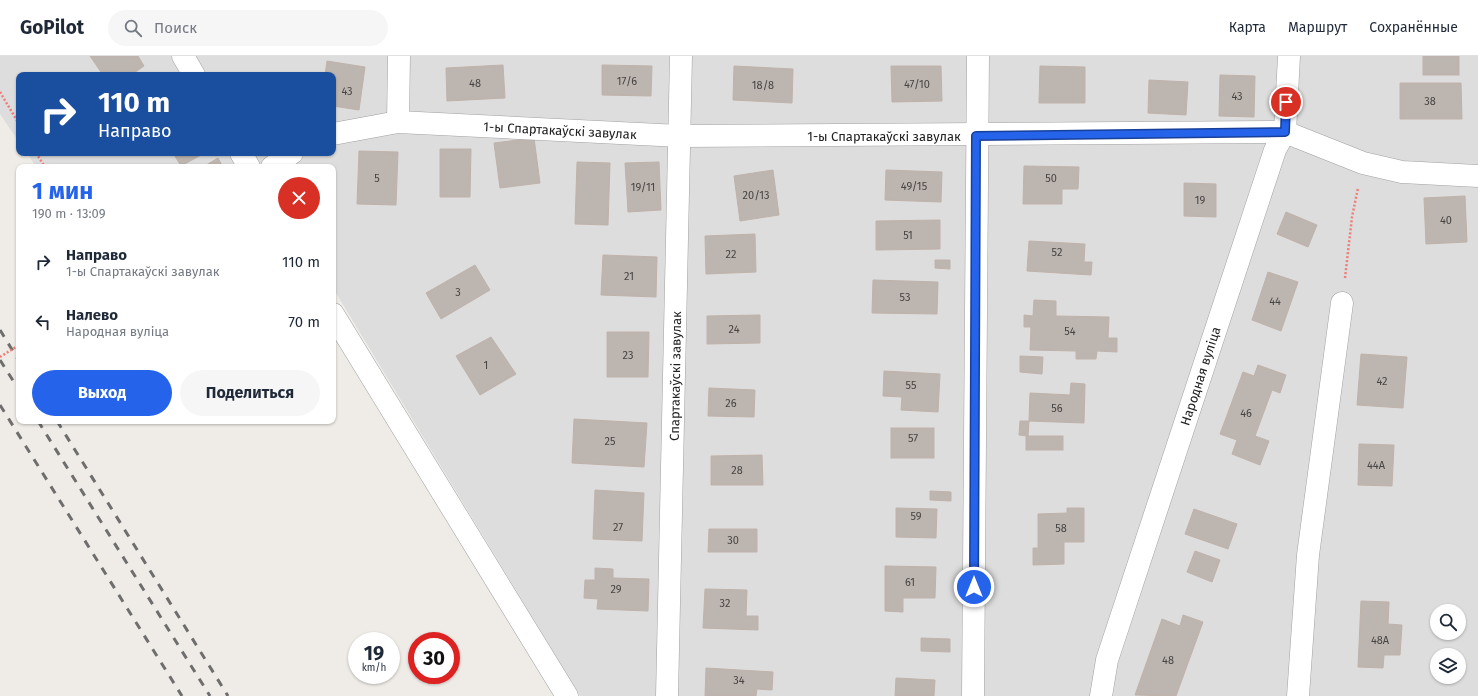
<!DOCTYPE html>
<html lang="ru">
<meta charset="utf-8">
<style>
:root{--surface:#fff;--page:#f6f6f7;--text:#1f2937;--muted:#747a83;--line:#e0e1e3;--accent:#2563eb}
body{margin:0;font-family:"Fira Sans",sans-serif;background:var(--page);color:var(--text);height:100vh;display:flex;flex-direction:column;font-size:15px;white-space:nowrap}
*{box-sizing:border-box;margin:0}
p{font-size:13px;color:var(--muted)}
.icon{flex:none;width:22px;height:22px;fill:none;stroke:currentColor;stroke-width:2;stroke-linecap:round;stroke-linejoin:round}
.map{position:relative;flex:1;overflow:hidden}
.sheet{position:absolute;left:16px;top:108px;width:320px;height:260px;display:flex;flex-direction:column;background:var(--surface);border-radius:8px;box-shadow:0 1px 3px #0004}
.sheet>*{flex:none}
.guide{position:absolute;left:16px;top:16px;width:320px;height:84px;border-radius:8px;box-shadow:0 1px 3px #0004;background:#1a4fa0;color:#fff;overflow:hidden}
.buttons{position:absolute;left:1430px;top:548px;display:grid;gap:8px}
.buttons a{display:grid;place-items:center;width:36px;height:36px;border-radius:50%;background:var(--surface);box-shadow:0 1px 3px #0004;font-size:20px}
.speed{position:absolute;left:348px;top:576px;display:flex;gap:8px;font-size:20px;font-weight:700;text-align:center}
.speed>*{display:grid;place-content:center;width:52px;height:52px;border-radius:50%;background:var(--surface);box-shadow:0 1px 3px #0004;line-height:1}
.speed small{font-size:10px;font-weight:400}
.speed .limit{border:6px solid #d22;background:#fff;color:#111}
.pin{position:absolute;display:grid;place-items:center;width:34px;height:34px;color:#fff;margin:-17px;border:2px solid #fff;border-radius:50%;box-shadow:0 1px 4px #0007}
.me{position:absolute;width:44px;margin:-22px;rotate:0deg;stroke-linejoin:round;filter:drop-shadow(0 0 3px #0008)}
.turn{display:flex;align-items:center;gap:14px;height:84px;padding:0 16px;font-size:18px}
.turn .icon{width:52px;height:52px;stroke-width:2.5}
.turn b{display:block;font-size:28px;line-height:34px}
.round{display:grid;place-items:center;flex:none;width:42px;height:42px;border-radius:21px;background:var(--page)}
.summary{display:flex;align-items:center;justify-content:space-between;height:68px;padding:0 16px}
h1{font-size:24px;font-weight:700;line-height:30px;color:var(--accent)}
.cta{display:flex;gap:8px;margin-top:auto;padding:8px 16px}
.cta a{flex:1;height:46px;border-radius:24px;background:var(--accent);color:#fff;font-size:16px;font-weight:700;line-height:46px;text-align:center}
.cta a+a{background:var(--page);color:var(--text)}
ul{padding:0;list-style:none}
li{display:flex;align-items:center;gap:12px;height:60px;padding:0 16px}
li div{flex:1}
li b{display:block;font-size:15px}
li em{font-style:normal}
header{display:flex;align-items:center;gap:24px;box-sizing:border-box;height:56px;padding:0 20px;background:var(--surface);border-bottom:1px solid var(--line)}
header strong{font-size:19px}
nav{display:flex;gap:22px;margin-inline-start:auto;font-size:14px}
.search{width:280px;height:36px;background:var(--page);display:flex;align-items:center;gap:10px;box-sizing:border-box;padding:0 14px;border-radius:22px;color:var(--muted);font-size:15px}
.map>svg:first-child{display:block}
.residential{fill:#ddd;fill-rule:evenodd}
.building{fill:#bdb5b0;stroke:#c0b2aa}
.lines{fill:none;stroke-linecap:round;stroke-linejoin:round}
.minor-casing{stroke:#a1a1a1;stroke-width:23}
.path{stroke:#f07c77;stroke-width:2.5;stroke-dasharray:2 2;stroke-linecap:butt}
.minor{stroke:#fff;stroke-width:22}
.rail{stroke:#6e6e6e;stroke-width:3;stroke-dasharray:8 8;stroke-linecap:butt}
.path-bridge{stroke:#f07c77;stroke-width:2.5;stroke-dasharray:2 2;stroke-linecap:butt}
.route-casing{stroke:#184099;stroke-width:10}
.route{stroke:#2563eb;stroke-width:7}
.labels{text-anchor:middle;stroke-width:3;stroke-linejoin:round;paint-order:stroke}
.number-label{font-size:11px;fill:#474544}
.street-label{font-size:13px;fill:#202020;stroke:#fff}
</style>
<header>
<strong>GoPilot</strong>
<div class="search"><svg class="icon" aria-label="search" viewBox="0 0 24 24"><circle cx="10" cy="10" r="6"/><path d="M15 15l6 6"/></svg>Поиск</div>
<nav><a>Карта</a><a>Маршрут</a><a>Сохранённые</a></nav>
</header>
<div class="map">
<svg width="1478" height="640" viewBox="0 0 1478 640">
<rect width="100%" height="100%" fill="#efece7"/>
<path class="residential" d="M0 0H1478V640H580L333 232V111H260L252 99 233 111H36L27 97H333V19H19V86L0 58ZM1437 555H1459V577H1437ZM1437 599H1459V621H1437Z"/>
<g class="building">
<path d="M90 0H138L144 10 131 19H103Z"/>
<rect x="1423" y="0" width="36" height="19"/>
<path d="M327 5 365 11 359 54 333 50V19H325Z"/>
<path d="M503 9 505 42 447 45 446 12Z"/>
<path d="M602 9 652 10 651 40 602 39Z"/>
<path d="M734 10 793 13 792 47 733 44Z"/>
<path d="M891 10H941L942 45 892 46Z"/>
<path d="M1040 10 1085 11V47H1039Z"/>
<path d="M1220 19 1255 20 1254 61 1219 60Z"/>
<path d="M1149 24 1188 26 1186 59 1148 57Z"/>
<path d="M1400 27H1461L1462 63H1400Z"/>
<path d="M534 82 540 127 500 132 494 87Z"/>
<path d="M440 93H471L470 141H440Z"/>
<path d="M359 95 398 96 396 149 357 148Z"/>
<path d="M173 97H199L201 99 181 110Z"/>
<path d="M218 102 223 111H203Z"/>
<path d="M577 106 610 107 608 169 575 168Z"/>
<path d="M659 106 661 154 628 156 625 107Z"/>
<path d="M1024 110 1079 111 1078 133H1062V148H1023Z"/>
<path d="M773 114 779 159 740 165 734 120Z"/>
<path d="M886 114 942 116 941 146 885 144Z"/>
<path d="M1184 127 1216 128V161L1184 160Z"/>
<path d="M1465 140 1467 186 1426 188 1424 142Z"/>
<path d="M1286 156 1317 169 1308 191 1277 178Z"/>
<path d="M940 164V193L876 194V165Z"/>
<path d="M755 178 756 216 706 218 705 180Z"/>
<path d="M1029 185 1085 188 1084 206H1092L1091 219 1027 215Z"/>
<path d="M603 199 657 201 656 241 601 239Z"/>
<path d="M935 204H950V213L935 212Z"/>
<path d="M475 209 490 234 441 263 426 237Z"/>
<path d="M1268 216 1298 226 1281 275 1252 264Z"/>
<path d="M873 224 938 226 937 258 872 257Z"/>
<path d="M1034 244 1056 245V260L1109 261 1108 282H1117V296L1097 295 1096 303H1076V295L1030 294 1031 271H1024V259L1033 260Z"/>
<path d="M760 259V287L707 288V260Z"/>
<path d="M607 276H649L648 321H607Z"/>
<path d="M491 281 516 318 480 339 456 300Z"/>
<path d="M1361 298 1407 301 1403 352 1357 349Z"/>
<path d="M1020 300 1043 301 1042 318 1020 316Z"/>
<path d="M1258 309 1286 319 1280 337 1272 334 1255 380 1269 385 1260 409 1232 398 1237 384 1220 378 1243 316 1254 320Z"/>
<path d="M884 315 940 318 938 356 901 354 902 341 883 340Z"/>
<path d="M1071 327 1085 328 1084 367 1029 365 1030 337 1070 339Z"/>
<path d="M709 332 755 334 754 361 708 360Z"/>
<path d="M574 363 647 367 644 411 572 407Z"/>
<path d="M1020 365H1029L1028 380 1019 379Z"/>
<rect x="891" y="372" width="43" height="30"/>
<rect x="1026" y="380" width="37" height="14"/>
<path d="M1359 388 1394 389 1392 430 1358 429Z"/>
<path d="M762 399 763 429H711V400Z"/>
<path d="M595 434 644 437 642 485 593 483Z"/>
<path d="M930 435 951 436V445L930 444Z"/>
<path d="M896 452 937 453 936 482 896 481Z"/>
<path d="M1067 452H1084V486H1064V508L1033 509V492H1038V458L1067 457Z"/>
<path d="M1194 453 1237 468 1228 493 1185 478Z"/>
<path d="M709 473H757V496H708Z"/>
<path d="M1195 495 1220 504 1212 526 1187 516Z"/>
<path d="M885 510 936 511 935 542H903V556L885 555Z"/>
<path d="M595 512 613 513V522L649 523 648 555 597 553 598 543 584 542 585 524H595Z"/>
<path d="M705 533 747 534 746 560H758V574L703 572Z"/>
<path d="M1361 545 1389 546 1388 568 1402 569 1400 599H1384L1383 612 1358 611Z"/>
<path d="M1183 559 1203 566 1176 640 1135 639 1162 563 1180 570Z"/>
<path d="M921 582 950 583V596L921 595Z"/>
<path d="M706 612 773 616 772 634 757 633 756 640H705Z"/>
<path d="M896 622 935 624 934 640H895Z"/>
</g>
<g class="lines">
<g class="minor-casing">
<g id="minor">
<path d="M183 0 194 19"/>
<path d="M398 66 399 0"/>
<path d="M333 78 398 66 680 80 1285 76 1363 107 1402 116 1478 120"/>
<path d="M241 97 249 111"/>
<path d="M272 111 292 97"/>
<path d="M333 258 567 640"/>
<path d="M667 640 681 0"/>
<path d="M973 640 978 0"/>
<path d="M1101 640 1107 604 1275 94 1285 76 1289 0"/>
<path d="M1298 640 1308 499 1342 247"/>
</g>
</g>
<g class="path">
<path d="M0 36 19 68"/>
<path d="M36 97 45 111"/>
<path d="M1345 222 1352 161 1358 132"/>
</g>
<use href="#minor" class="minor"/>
<g class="rail">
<path d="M0 274 19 305"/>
<path d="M0 304 19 334"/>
<path d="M0 349 182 640"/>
<path d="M38 365 210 640"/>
<path d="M57 365 228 640"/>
</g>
<path class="path-bridge" d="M0 301 19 289"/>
</g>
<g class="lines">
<g class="route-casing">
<path id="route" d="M974 531 976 80 1285 76 1286 46"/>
</g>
<use href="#route" class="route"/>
</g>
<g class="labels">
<g class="number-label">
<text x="627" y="29">17/6</text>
<text x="475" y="31">48</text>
<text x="917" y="32">47/10</text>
<text x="763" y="33">18/8</text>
<text x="347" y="39">43</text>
<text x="1237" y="44">43</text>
<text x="1430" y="49">38</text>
<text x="377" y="126">5</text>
<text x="1051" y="126">50</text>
<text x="914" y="134">49/15</text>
<text x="643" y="135">19/11</text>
<text x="756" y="143">20/13</text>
<text x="1200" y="148">19</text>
<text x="1446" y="168">40</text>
<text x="908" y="183">51</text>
<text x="1057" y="200">52</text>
<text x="731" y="202">22</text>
<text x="629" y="224">21</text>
<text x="458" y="240">3</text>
<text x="905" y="245">53</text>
<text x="1275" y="249">44</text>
<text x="734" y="277">24</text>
<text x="1070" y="279">54</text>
<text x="628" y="303">23</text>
<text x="486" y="313">1</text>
<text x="1382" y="329">42</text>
<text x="911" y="333">55</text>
<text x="731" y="351">26</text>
<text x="1057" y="356">56</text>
<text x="1246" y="361">46</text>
<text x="913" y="386">57</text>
<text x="610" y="389">25</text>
<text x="1376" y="413">44А</text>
<text x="737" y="418">28</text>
<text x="916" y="464">59</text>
<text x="618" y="475">27</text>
<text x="1061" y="476">58</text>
<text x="733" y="488">30</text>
<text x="910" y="530">61</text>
<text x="616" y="537">29</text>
<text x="725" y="551">32</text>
<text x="1380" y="588">48А</text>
<text x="1168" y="608">48</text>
<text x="739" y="628">34</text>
</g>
<g class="street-label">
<text transform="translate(560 74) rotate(3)" y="5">1-ы Спартакаўскі завулак</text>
<text x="884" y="85">1-ы Спартакаўскі завулак</text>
<text transform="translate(675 320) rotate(-89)" y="5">Спартакаўскі завулак</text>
<text transform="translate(1200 320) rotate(-72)" y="5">Народная вуліца</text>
</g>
</g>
</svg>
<div class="buttons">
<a><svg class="icon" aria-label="search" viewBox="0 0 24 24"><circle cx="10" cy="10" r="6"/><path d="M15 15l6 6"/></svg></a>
<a><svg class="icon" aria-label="layers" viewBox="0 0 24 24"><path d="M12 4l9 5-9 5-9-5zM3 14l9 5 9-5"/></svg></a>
</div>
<div class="speed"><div>19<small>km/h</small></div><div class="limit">30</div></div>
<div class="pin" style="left:1286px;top:46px;background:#d93025"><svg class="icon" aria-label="arrive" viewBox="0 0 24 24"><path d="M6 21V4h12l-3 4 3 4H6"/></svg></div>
<svg class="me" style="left:974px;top:531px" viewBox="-20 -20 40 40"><circle r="17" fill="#2563eb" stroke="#fff" stroke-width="3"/><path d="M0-11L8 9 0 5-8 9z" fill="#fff"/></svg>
<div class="guide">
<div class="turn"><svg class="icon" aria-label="right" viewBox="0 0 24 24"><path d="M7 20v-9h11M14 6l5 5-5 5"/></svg><div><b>110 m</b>Направо</div></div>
</div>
<section class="sheet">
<div class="summary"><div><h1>1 мин</h1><p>190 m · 13:09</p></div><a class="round" style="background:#d93025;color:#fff"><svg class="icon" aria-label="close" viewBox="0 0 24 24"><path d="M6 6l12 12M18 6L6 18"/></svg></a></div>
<ul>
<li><svg class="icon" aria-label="right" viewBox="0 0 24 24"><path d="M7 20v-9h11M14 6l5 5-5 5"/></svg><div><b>Направо</b><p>1-ы Спартакаўскі завулак</p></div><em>110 m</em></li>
<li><svg class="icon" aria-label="left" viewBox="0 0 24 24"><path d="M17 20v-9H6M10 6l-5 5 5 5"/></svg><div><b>Налево</b><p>Народная вуліца</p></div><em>70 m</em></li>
</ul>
<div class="cta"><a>Выход</a><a>Поделиться</a></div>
</section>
</div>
